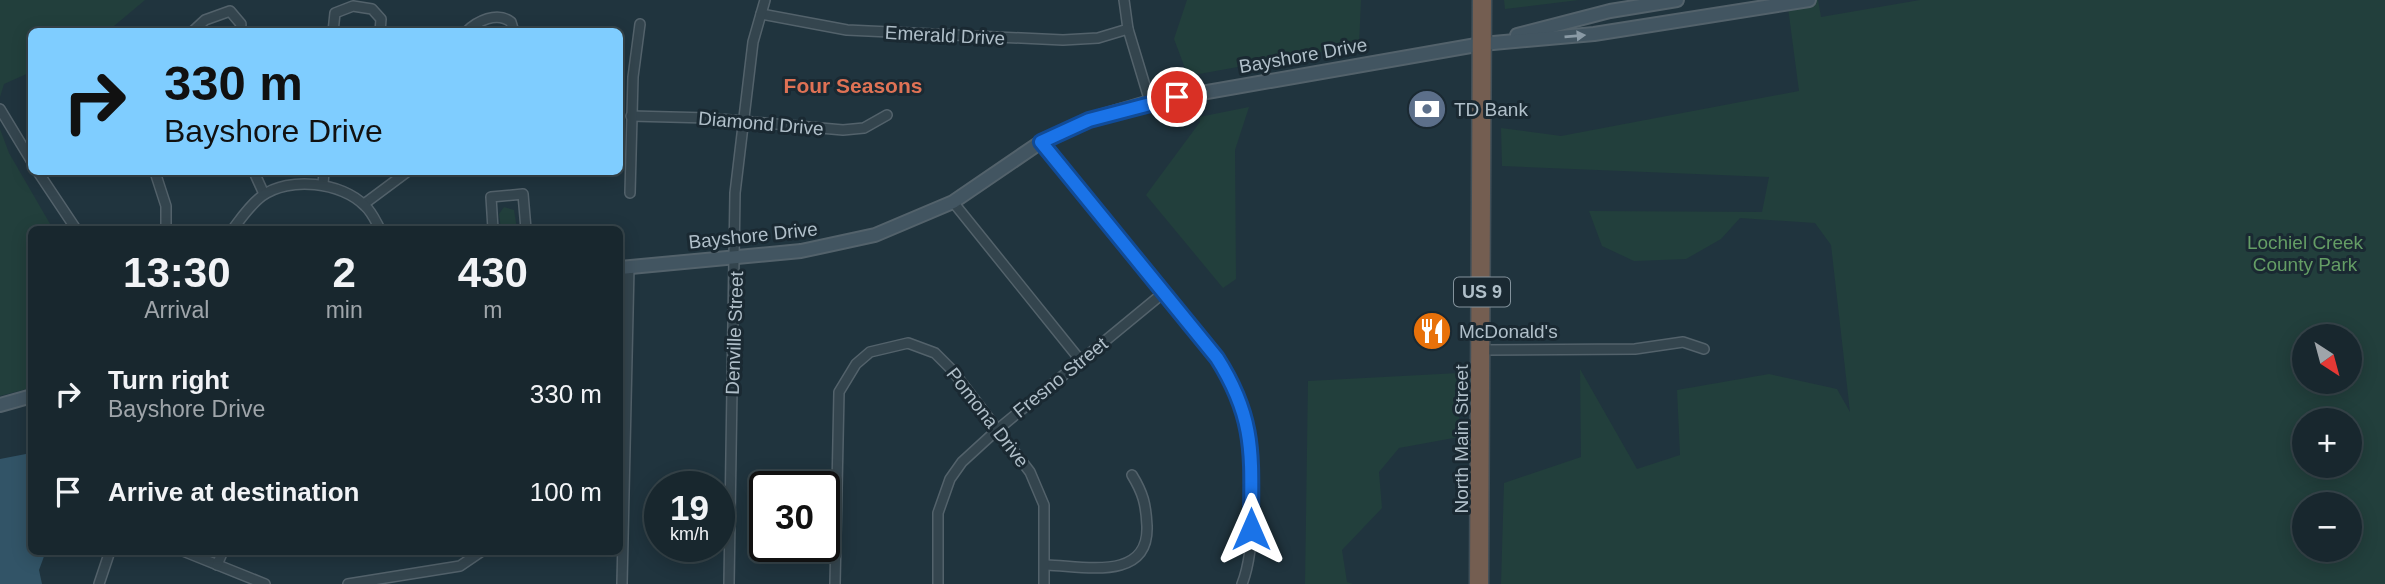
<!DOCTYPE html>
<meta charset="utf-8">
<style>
:root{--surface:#18272e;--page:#212f36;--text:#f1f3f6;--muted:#9fa5aa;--line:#36444a}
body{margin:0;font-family:Arial,sans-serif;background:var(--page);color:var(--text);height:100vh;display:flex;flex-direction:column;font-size:26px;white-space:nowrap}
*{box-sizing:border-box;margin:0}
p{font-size:23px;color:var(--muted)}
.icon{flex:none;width:38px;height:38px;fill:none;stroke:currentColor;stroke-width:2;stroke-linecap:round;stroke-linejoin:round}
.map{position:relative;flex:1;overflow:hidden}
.drawer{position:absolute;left:28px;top:226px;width:595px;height:329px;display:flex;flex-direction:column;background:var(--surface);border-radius:10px;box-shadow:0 4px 18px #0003,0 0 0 2px var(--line)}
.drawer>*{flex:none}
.banner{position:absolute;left:28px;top:28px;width:595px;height:147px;border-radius:10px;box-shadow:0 4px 18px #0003,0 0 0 2px var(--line);background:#7fcdff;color:#111;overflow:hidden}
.needle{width:46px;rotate:144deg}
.buttons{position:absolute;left:2292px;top:324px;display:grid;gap:14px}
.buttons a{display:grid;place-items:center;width:70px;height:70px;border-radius:50%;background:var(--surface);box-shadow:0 4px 18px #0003,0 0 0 2px var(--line);font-size:35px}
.speed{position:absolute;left:644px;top:471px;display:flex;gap:14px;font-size:35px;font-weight:700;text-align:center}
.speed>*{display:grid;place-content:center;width:91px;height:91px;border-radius:50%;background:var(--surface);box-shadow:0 4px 18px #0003,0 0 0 2px var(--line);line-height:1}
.speed small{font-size:18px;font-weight:400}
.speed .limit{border:4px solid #111;border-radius:10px;background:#fff;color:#111}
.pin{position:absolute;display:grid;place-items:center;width:60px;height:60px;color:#fff;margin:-30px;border:4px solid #fff;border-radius:50%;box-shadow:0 2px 7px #0007}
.me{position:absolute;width:77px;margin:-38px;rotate:0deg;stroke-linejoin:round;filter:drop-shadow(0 0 5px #0008)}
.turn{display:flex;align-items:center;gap:24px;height:147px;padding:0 21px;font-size:32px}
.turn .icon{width:91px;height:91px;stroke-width:2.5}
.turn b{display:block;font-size:49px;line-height:60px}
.eta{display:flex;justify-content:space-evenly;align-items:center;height:119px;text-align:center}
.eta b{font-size:42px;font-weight:700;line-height:49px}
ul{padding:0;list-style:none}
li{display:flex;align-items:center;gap:21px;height:98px;padding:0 21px}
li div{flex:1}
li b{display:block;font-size:26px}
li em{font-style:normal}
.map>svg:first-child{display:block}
.green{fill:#223f3c;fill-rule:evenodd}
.water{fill:#325467}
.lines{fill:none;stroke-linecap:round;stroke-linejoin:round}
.street-casing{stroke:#53626b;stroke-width:12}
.secondary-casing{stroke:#53626b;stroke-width:16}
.highway-casing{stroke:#404f58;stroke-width:21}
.street{stroke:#34454e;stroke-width:9}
.secondary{stroke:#425561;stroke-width:12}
.highway{stroke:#745e51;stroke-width:18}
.oneway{fill:#8a9aa5}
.route-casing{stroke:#114b97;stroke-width:18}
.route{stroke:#1a73e8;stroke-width:12}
.labels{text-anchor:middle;stroke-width:6;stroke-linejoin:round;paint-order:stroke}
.shield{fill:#1a2932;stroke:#83929c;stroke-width:2}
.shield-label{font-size:18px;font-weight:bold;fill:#b0bfc9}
.street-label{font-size:19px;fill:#b0bfc9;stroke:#1a2932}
.poi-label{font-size:19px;fill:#b0bfc9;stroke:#1a2932;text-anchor:start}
.park-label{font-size:19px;fill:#649d65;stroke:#1a2932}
.neighbourhood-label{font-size:21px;font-weight:bold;fill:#df7255;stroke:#1a2932}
</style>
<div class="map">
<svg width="2385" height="584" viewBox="0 0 2385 584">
<rect width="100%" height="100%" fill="#20343e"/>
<g class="green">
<path d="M0 0H145L108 31 32 32 31 72 4 84 0 97Z"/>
<path d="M1187 0H1361L1359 45 1188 76 1174 39Z"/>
<path d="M1504 0H1579L1505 9Z"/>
<path d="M1787 0H1818L1821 17 1920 0H2385V584H1501L1504 483 1581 457 1580 369 1637 469 1680 455 1677 390 1769 374 1837 389 1850 412 1831 245 1815 223 1740 218 1721 239 1686 259 1634 261 1602 246 1589 211 1762 212 1769 177 1502 166 1501 128 1561 136 1799 91ZM2305 336H2350V382H2305ZM2305 420H2350V466H2305ZM2305 504H2350V550H2305Z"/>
<path d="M1249 107 1235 150 1236 279 1223 288 1146 195 1200 122 1199 117Z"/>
<path d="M0 129 9 153 53 229H32L31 388 0 396Z"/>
<path d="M504 207 514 210 517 229H501L499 214Z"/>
<path d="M1459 373V437L1399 448 1379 472 1382 508 1342 550 1347 582 1353 584H1305L1308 381Z"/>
</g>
<path class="water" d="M31 453 32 551H46L39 570 42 584H0V459Z"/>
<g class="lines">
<g class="street-casing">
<g id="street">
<path d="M1124 0 1128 29 1150 102"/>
<path d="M761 14 847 30 1063 40 1098 38 1128 29"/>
<path d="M192 32 205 20 230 11 241 24 240 32"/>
<path d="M333 32 335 13 353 6 372 9 381 19 380 32"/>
<path d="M466 32C477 21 497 11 511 22L514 32"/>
<path d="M0 109 32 162"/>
<path d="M631 116 709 118 843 130 864 128 887 115"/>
<path d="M1041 142 1217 358C1229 377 1240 396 1246 417 1257 453 1256 549 1242 584"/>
<path d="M38 172 76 229"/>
<path d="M155 172 166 206V229"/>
<path d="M254 172 264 194"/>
<path d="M323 184 324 172"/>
<path d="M630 193 633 77 640 24"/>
<path d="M953 202 1081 361"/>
<path d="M364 204 407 172"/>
<path d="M233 229C242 217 250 205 262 196 289 176 342 182 365 206 372 212 376 222 380 229"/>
<path d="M493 229 491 197 523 194 526 229"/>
<path d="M1482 350 1635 349 1683 342 1704 349"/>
<path d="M183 551 265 584"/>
<path d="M217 565 223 551"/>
<path d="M1047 565C1083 566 1149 582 1147 526 1146 504 1143 493 1132 475"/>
<path d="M99 584 110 551"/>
<path d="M348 584 460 566 482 551"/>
<path d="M622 584 629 267"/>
<path d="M729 584 735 193 753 42 765 0"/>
<path d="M835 584 839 392 856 364 870 352 908 343 935 353 952 370 1030 472 1044 505V584"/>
<path d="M938 584V513L950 479 962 462 997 430 1162 294"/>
</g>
</g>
<g class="secondary-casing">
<g id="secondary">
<path d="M1517 35 1610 11 1677 0"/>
<path d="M620 268 801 251 875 235 953 202 1041 142 1089 120 1150 102 1482 44 1594 34 1809 0"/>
<path d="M0 405 32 396"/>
</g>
</g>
<g class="highway-casing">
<path id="highway" d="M1479 584 1482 0"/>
</g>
<use href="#street" class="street"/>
<use href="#secondary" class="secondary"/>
<use href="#highway" class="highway"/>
</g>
<defs><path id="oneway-solid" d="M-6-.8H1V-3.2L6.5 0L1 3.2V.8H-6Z" transform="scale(1.75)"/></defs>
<use class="oneway" href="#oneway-solid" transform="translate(1575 36) rotate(-5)"/>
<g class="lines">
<g class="route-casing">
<path id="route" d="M1177 97 1089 120 1041 142 1217 358C1257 421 1251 458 1251 529"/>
</g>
<use href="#route" class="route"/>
</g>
<defs>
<g id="bank-disc" transform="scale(2.0125)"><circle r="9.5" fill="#5c6f8a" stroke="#1a2932"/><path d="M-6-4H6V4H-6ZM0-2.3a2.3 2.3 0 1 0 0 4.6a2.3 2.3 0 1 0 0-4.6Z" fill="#fff"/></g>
<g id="restaurant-disc" transform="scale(2.0125)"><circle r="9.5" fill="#e8710a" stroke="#1a2932"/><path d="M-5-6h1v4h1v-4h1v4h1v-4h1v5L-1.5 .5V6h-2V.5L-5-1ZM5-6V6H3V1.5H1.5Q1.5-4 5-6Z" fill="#fff"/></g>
</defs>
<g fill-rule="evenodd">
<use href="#bank-disc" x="1427" y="109"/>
<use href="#restaurant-disc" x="1432" y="331"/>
</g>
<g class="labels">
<rect class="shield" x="1454" y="277.5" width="56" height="29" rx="5"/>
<g class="shield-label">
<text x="1482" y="298">US 9</text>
</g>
<g class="street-label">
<text transform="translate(945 35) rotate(3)" y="7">Emerald Drive</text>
<text transform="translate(1303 55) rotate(-10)" y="7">Bayshore Drive</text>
<text transform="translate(761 123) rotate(5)" y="7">Diamond Drive</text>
<text transform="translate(753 235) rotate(-6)" y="7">Bayshore Drive</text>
<text transform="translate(734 333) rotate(-88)" y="7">Denville Street</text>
<text transform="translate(1060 377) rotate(-39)" y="7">Fresno Street</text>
<text transform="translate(988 417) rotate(52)" y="7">Pomona Drive</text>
<text transform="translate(1461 439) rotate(-90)" y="7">North Main Street</text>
</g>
<g class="poi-label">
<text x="1454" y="116">TD Bank</text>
<text x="1459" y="338">McDonald's</text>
</g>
<g class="park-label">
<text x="2305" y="249">Lochiel Creek<tspan x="2305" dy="22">County Park</tspan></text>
</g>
<g class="neighbourhood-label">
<text x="853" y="93">Four Seasons</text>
</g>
</g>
</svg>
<div class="buttons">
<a><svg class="needle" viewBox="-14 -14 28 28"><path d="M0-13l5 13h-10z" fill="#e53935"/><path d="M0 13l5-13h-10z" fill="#9fa5aa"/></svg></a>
<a>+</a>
<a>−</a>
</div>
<div class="speed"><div>19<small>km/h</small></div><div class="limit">30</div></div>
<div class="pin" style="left:1177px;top:97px;background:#d93025"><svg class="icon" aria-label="arrive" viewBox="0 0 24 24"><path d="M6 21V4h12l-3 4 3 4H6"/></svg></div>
<svg class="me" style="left:1251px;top:529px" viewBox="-20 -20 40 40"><path d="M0-17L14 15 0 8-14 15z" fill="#1a73e8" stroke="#fff" stroke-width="4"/></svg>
<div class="banner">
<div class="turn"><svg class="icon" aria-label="right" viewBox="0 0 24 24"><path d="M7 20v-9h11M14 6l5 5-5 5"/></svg><div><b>330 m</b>Bayshore Drive</div></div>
</div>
<section class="drawer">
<div class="eta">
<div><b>13:30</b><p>Arrival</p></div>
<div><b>2</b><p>min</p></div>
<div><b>430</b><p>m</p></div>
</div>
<ul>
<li><svg class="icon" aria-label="right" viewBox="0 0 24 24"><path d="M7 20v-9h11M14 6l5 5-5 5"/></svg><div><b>Turn right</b><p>Bayshore Drive</p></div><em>330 m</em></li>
<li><svg class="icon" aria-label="arrive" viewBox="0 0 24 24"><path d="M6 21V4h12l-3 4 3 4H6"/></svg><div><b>Arrive at destination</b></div><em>100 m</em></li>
</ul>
</section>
</div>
